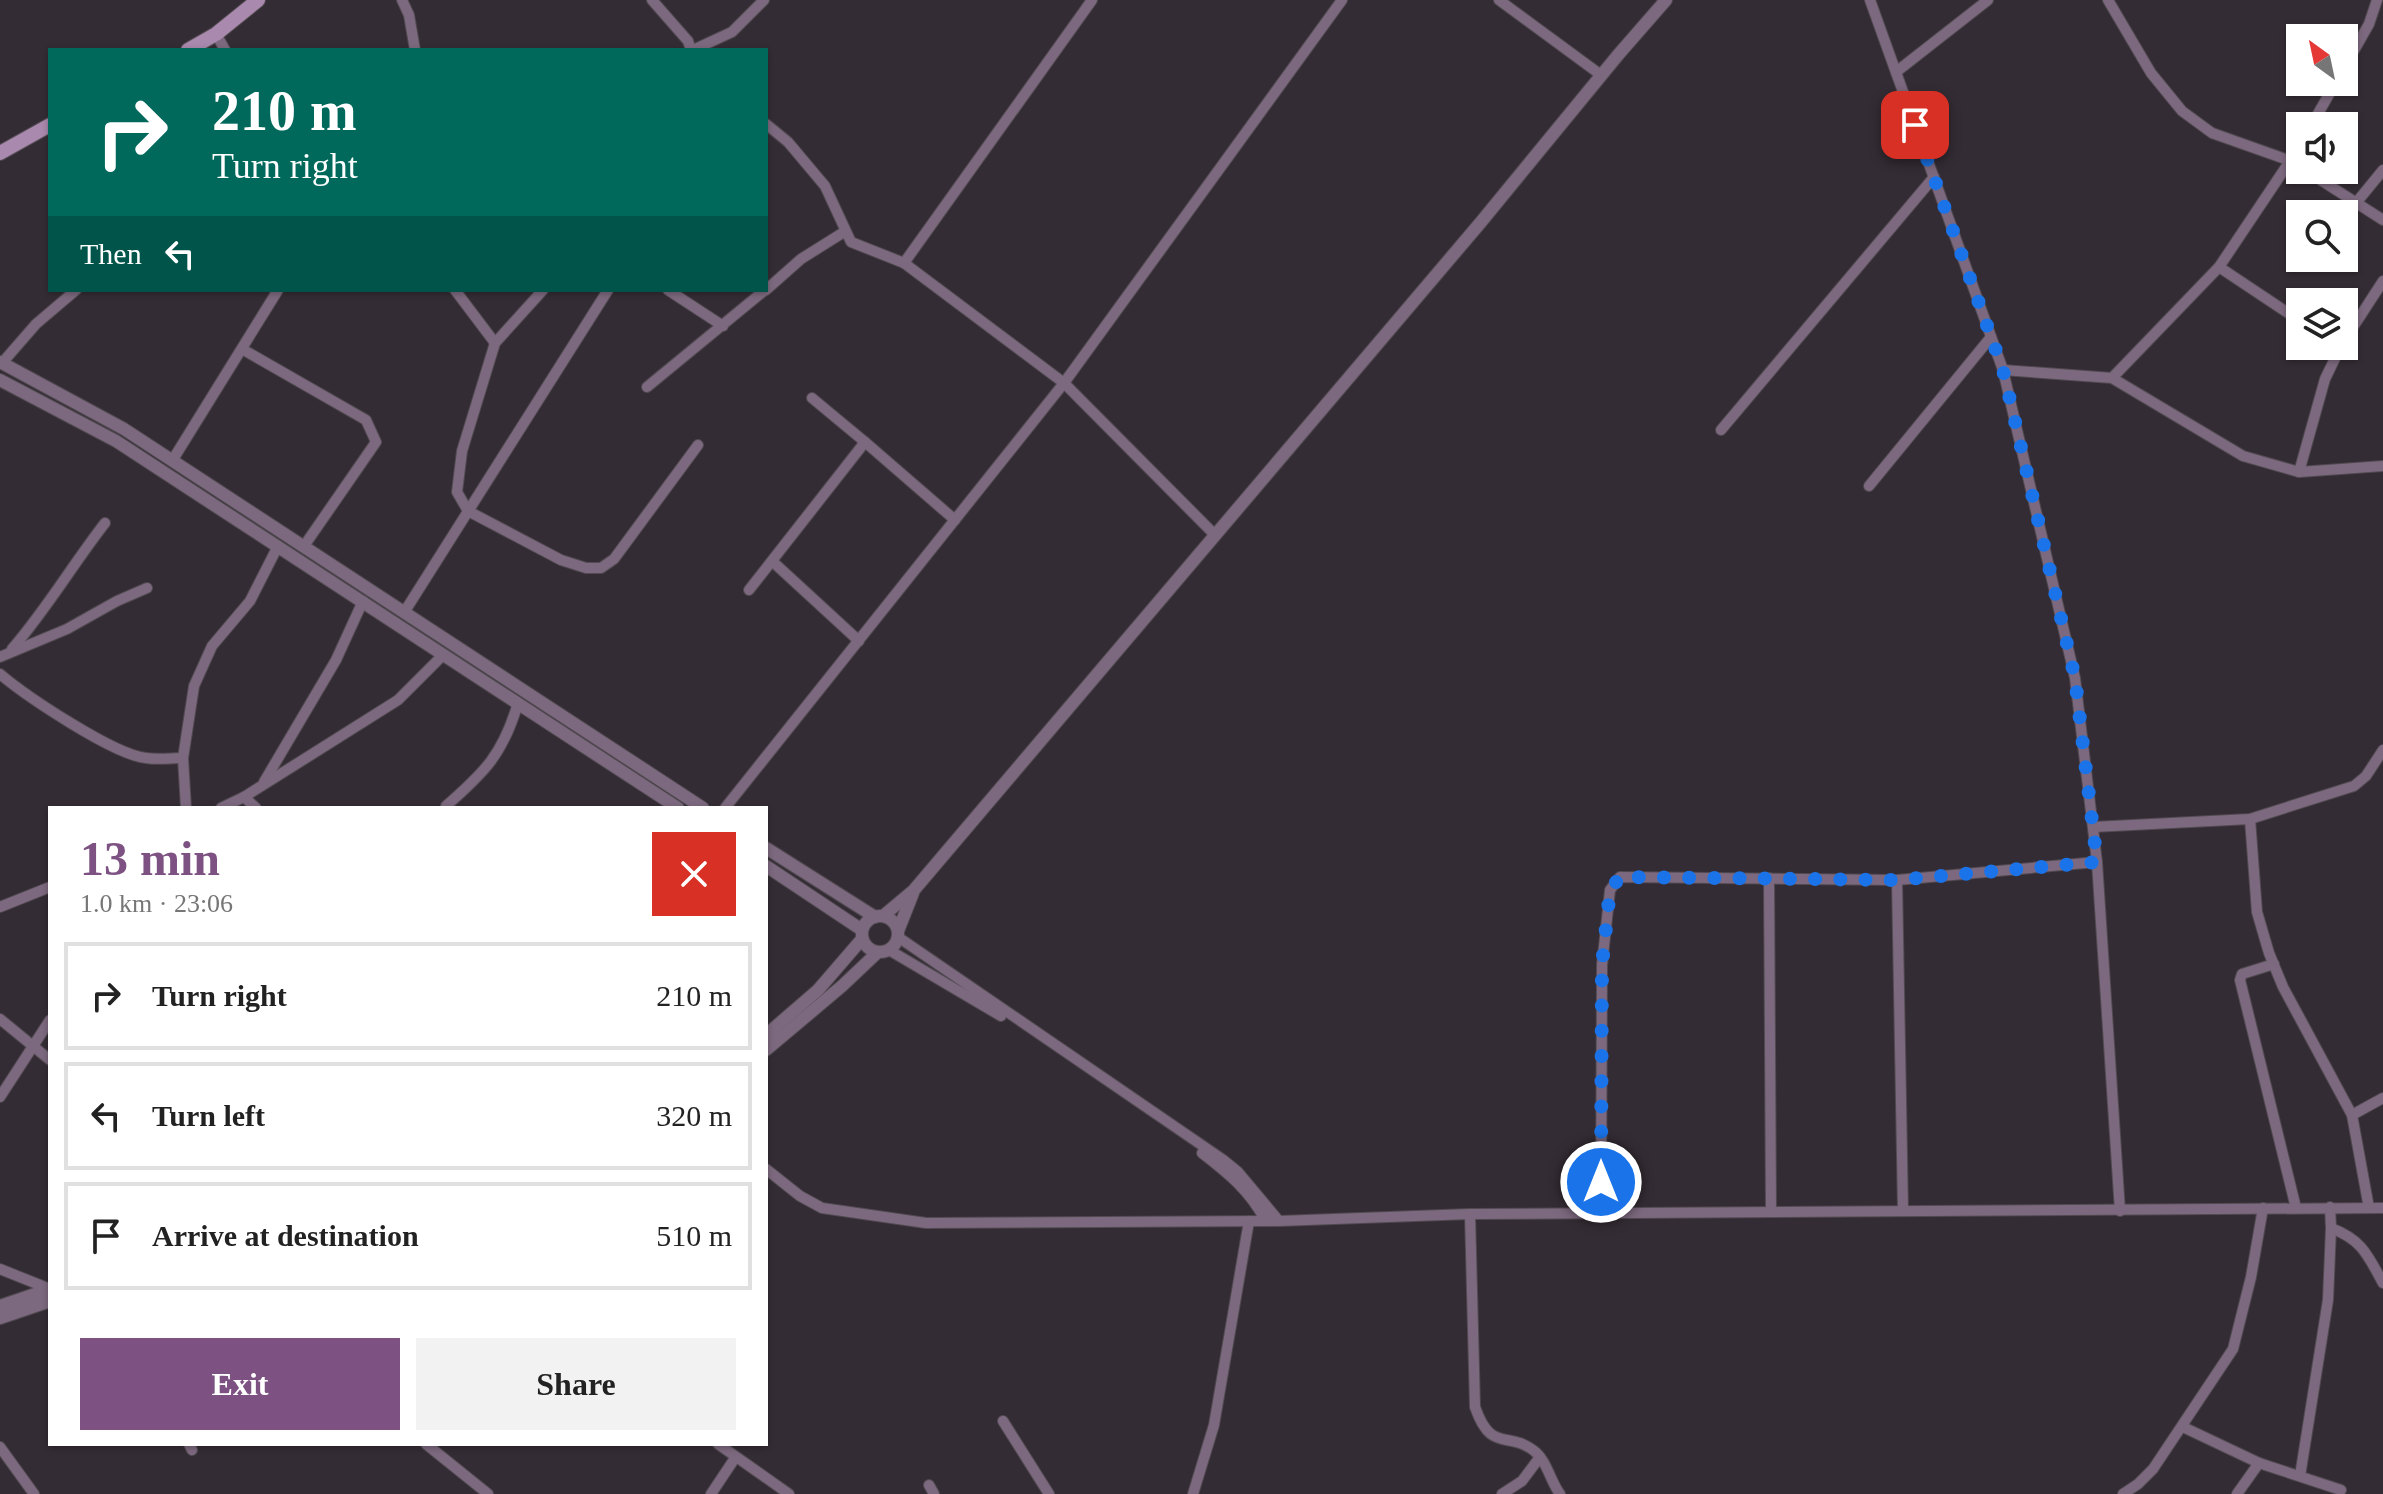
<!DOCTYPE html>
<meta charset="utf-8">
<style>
:root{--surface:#fff;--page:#f2f2f2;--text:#222;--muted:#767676;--line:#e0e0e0;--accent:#7d5283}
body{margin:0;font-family:Georgia,serif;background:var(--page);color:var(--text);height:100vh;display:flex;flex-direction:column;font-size:30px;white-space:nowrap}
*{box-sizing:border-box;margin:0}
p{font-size:26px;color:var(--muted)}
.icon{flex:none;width:44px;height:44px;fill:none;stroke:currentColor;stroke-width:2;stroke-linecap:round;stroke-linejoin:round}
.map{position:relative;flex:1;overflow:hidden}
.details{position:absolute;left:48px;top:806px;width:720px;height:640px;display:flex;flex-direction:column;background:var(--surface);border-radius:0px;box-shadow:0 2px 6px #0004}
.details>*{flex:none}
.banner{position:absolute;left:48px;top:48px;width:720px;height:244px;border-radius:0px;box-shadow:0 2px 6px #0004;background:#00695c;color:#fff;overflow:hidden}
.needle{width:52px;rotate:327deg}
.tools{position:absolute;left:2286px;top:24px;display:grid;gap:16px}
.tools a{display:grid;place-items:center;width:72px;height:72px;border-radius:0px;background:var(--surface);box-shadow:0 2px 6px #0004;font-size:40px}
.pin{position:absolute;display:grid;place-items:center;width:68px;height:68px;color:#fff;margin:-34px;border-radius:16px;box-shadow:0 4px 12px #0006}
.me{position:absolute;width:88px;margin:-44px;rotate:0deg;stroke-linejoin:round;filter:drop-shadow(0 0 6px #0008)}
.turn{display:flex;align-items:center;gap:28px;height:168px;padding:0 32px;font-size:36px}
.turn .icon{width:104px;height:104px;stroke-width:2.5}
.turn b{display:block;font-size:56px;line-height:68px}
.then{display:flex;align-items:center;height:76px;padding:0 32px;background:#0003;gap:16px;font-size:30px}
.round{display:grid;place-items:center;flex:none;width:84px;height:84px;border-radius:0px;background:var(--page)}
.overview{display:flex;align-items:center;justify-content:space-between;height:136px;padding:0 32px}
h1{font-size:48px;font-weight:800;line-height:60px;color:var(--accent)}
.button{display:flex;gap:16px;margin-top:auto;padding:16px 32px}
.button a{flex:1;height:92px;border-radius:0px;background:var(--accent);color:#fff;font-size:32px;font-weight:800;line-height:92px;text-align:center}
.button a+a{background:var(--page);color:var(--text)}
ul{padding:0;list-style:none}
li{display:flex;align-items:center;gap:24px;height:108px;margin:0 16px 12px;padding:0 16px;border:4px solid var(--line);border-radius:0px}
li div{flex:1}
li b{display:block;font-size:30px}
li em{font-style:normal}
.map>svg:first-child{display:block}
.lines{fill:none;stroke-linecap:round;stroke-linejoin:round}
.minor-casing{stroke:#514a51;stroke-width:12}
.tertiary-casing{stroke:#514a51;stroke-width:14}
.secondary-casing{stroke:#514a51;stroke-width:16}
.minor{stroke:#7d697f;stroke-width:10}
.tertiary{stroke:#7d697f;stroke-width:12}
.secondary{stroke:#a989ad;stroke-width:14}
.route{stroke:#1a73e8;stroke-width:14;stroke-dasharray:0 25.2}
</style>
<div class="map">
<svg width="2383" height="1494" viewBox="0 0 2383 1494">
<rect width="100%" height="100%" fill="#342c34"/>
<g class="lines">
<g class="minor-casing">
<g id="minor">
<path d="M402 0 409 15 415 50"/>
<path d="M652 0 688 41 691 50"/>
<path d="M1092 0 904 263 1064 383 1215 535"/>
<path d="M1499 0 1601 75"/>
<path d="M1870 0 2003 370 2075 678 2097 862 2120 1211"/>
<path d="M2108 0 2151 73 2182 111 2212 133 2291 161 2300 167"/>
<path d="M216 34 225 50"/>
<path d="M693 50 732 32 764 0"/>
<path d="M2344 68 2369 24 2377 0"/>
<path d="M1896 72 1988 0"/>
<path d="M766 124 788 142 825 186 851 242 904 263"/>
<path d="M2311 126 2336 82"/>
<path d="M2305 170 2383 220"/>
<path d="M2356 203 2383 170"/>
<path d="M2219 267 2300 321"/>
<path d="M455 290 495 343"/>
<path d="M543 290 495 343 462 451 457 492 468 511 561 560 586 568H601L614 559 698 445"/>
<path d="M668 290 723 326"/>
<path d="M766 290 801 259 844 232"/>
<path d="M2344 341 2383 281"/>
<path d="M242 349 366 420 376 442 304 546"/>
<path d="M2 363 36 324 76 290"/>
<path d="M2003 370 2112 378 2243 456 2299 472 2383 466"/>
<path d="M2112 378 2219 267 2300 146"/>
<path d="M647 387 765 290"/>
<path d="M1721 430 1934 177"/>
<path d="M865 442 955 520"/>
<path d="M172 461 278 290"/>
<path d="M2299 472 2325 379 2341 346"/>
<path d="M1869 486 1991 337"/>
<path d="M772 561 859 641"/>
<path d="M749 590 865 442 812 398"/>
<path d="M405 611 608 290"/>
<path d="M12 649C46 610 73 564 105 523"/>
<path d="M0 657 67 629 117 601 147 588"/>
<path d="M0 674C26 696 114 755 146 758 158 760 171 758 183 758"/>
<path d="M264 782 336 660 363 601"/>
<path d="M244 797 256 808"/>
<path d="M446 806C485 772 503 754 518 703"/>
<path d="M186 808 183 758 194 686 212 646 250 601 278 546"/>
<path d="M221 808 244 797 398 700 443 655"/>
<path d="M725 808 1064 383 1342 0"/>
<path d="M2250 819 2257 912 2269 953 2283 987 2352 1115 2369 1208"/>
<path d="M2093 827 2250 819 2354 786 2366 776 2383 750"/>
<path d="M1769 878 1771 1212"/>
<path d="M1897 880 1903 1211"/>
<path d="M0 907 50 887"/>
<path d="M898 937 1222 1159 1238 1172 1279 1221"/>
<path d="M889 950 1001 1016"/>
<path d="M2274 964 2242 974 2240 980 2296 1208"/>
<path d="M0 1019 50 1060"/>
<path d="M0 1097 50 1020"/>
<path d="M2352 1115 2383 1098"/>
<path d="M1202 1153C1228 1173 1250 1191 1265 1220"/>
<path d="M766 1169 800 1196 822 1208 926 1223 1279 1221 1470 1214 2383 1208"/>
<path d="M2330 1207 2331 1228C2362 1240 2367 1254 2383 1283"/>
<path d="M1601 1213 1602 965 1610 890 1620 877 1897 880 2097 862"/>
<path d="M1470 1214 1475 1407C1491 1453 1507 1431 1533 1450 1547 1460 1550 1481 1560 1494"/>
<path d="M0 1269 50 1289"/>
<path d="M1003 1421 1049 1494"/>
<path d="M2183 1427 2259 1463 2341 1490"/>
<path d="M189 1444 192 1450"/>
<path d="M426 1444 488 1494"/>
<path d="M718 1444 789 1494"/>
<path d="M0 1447 34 1494"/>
<path d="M2300 1476 2328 1300 2331 1228"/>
<path d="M929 1485 934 1494"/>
<path d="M711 1494 735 1458"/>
<path d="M1193 1494 1214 1425 1249 1221"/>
<path d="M1502 1494 1522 1481 1540 1457"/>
<path d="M2123 1494 2138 1484 2153 1469 2233 1349 2251 1277 2263 1208"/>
<path d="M2237 1494 2259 1463"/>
</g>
</g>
<g class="tertiary-casing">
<g id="tertiary">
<path d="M0 362 124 429 703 808"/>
<path d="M0 380 116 441 678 808"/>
<path d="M766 848 875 917"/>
<path d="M766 866 862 930"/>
<path d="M883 916 914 890 1481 222 1618 55 1666 0"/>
<circle cx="880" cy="934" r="18"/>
<path d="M898 931 913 893"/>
<path d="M766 1035 818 990 862 939"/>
<path d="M766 1050 842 986 878 952"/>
<path d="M0 1306 50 1289"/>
<path d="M0 1318 50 1301"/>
</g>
</g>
<g class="secondary-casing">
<g id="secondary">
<path d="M188 50 216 34 258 0"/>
<path d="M0 153 50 125"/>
</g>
</g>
<use href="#minor" class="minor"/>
<use href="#tertiary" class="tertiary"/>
<use href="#secondary" class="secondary"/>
</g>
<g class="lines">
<path class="route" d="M1601 1182 1602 965 1610 890 1620 877 1897 880 2097 862 2075 678 2003 370 1915 125"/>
</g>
</svg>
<div class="tools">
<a><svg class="needle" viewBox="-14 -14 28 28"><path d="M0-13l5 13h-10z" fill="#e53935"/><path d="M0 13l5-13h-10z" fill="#767676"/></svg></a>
<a><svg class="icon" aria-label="sound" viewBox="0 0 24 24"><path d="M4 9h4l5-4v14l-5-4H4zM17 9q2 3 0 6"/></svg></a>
<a><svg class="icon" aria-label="search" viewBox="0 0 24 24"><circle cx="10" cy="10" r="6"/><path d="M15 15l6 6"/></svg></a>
<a><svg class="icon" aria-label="layers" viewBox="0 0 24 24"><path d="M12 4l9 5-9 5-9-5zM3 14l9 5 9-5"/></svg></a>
</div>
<div class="pin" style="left:1915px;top:125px;background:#d93025"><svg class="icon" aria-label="arrive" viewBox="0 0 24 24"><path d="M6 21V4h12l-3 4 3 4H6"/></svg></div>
<svg class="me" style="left:1601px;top:1182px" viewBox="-20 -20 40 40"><circle r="17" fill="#1a73e8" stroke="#fff" stroke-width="3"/><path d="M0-11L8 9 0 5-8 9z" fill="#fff"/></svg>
<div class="banner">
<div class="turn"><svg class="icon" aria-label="right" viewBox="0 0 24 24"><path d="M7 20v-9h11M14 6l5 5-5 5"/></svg><div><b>210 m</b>Turn right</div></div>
<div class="then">Then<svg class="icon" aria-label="left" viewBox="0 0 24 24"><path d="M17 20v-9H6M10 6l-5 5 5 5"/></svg></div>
</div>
<section class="details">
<div class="overview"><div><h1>13 min</h1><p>1.0 km · 23:06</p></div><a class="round" style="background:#d93025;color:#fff"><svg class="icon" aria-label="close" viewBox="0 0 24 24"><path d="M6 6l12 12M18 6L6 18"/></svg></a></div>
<ul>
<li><svg class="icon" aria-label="right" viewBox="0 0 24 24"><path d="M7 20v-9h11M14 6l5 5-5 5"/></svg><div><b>Turn right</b></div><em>210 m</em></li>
<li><svg class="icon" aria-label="left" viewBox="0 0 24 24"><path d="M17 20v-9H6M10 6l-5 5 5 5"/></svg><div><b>Turn left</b></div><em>320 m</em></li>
<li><svg class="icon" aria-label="arrive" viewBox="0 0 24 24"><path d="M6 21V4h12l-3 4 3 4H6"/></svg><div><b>Arrive at destination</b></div><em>510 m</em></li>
</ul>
<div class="button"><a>Exit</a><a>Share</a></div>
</section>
</div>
